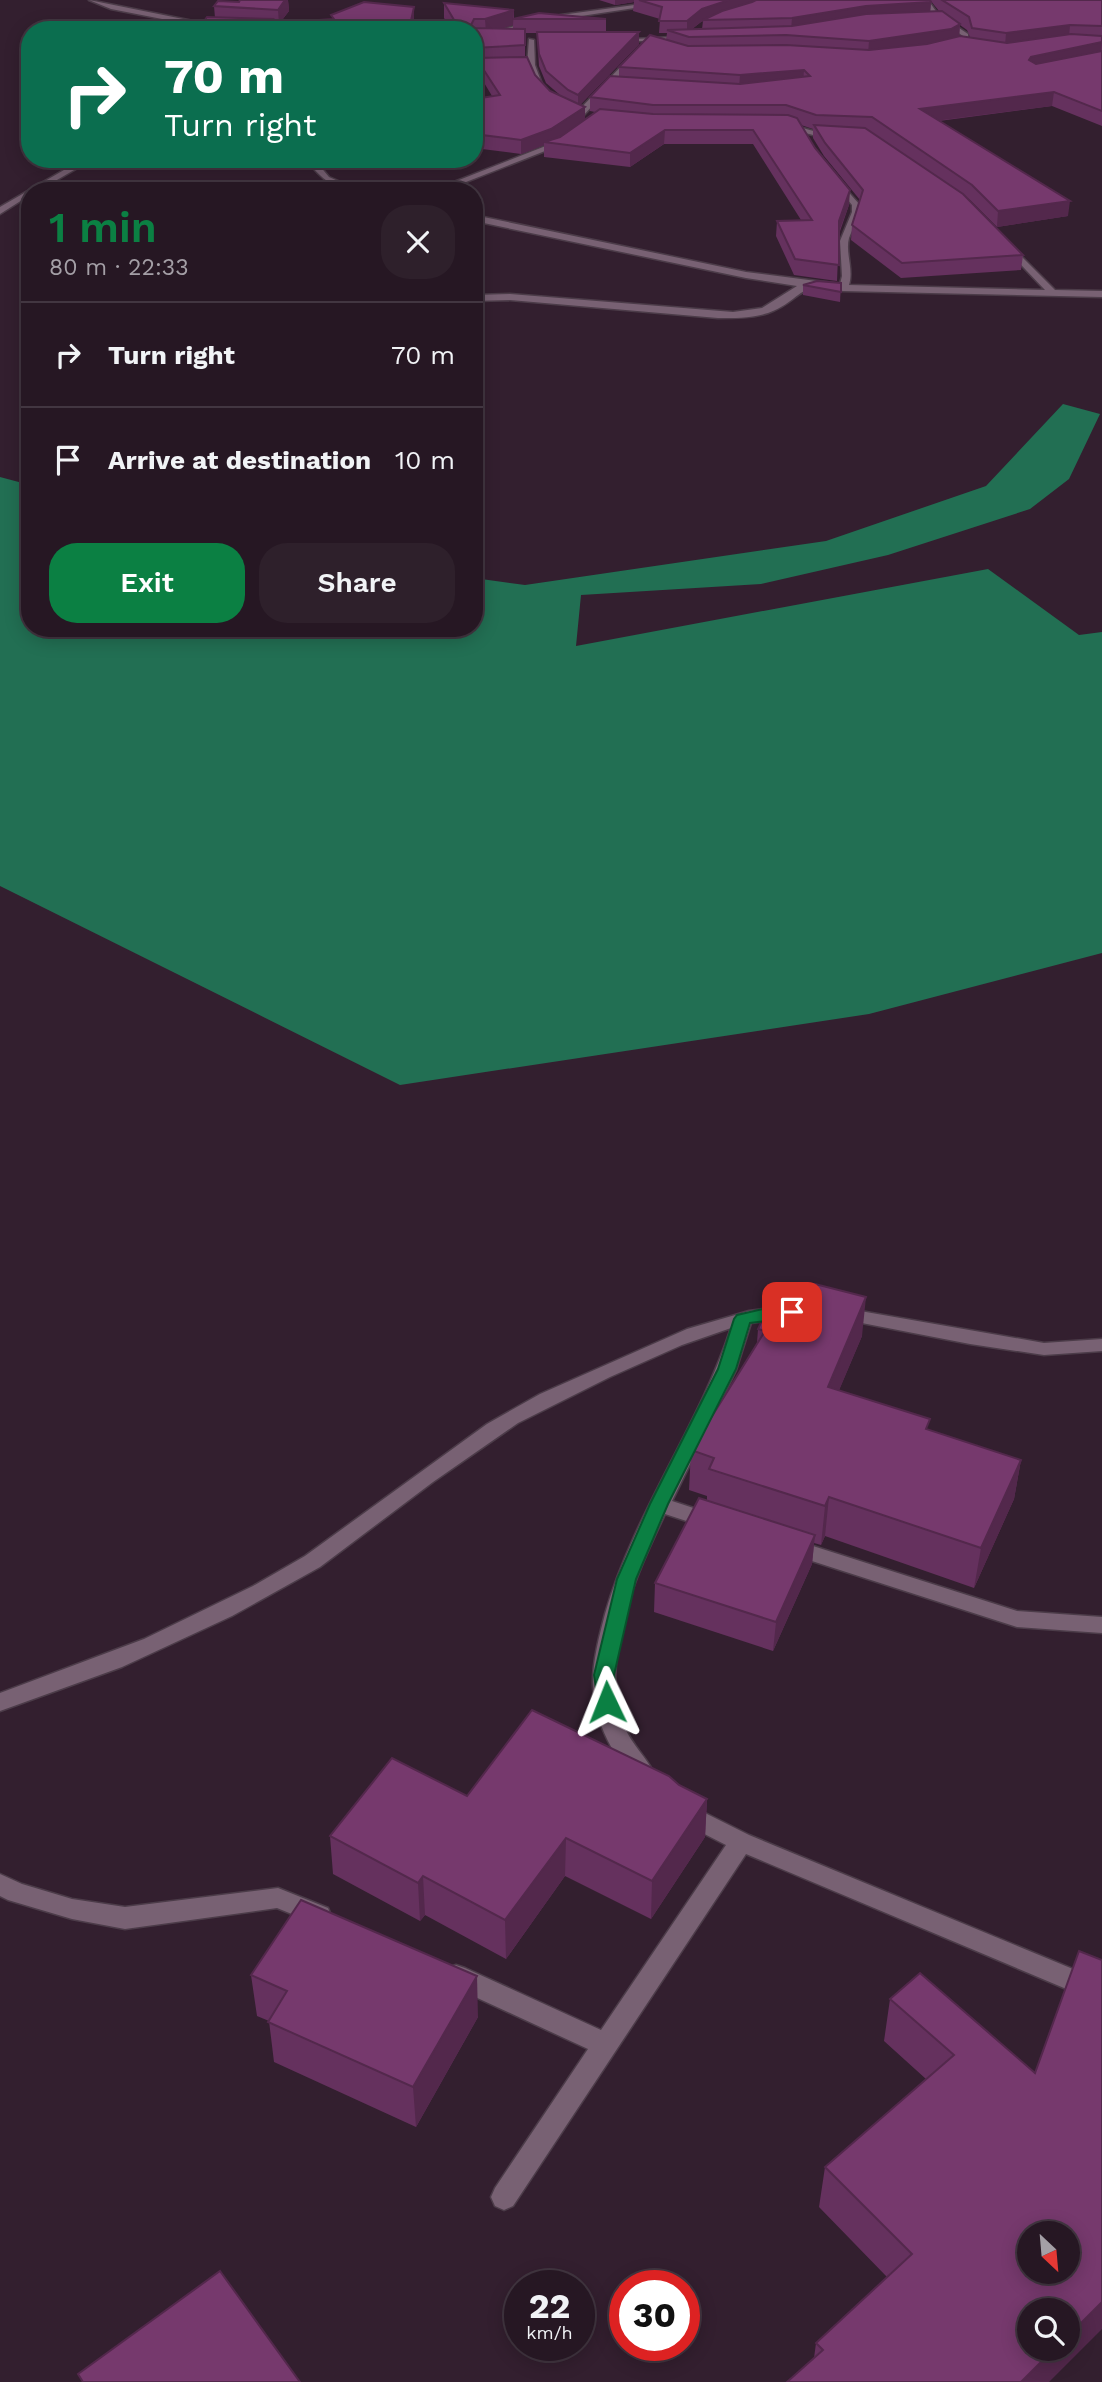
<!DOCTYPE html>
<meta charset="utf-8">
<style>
:root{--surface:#261723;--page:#2e202b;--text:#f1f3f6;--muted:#a49fa6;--line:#423641;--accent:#0b8043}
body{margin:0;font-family:"Work Sans",sans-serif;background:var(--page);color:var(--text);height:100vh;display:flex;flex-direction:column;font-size:26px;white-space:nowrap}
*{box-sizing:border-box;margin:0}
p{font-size:23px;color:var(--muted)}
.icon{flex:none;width:38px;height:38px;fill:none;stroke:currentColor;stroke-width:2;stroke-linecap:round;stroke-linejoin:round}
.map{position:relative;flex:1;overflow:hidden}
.details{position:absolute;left:21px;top:182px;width:462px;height:455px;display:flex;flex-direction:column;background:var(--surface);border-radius:28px;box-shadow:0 4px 18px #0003,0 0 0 2px var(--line)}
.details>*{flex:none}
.banner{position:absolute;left:21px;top:21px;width:462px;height:147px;border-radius:28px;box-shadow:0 4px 18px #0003,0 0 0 2px var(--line);background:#0b6e4f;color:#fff;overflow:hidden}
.needle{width:46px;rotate:154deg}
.buttons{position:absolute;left:1017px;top:2221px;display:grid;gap:14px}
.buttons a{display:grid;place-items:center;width:63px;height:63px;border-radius:50%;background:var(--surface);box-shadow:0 4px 18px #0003,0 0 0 2px var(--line);font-size:35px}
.speed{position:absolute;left:504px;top:2270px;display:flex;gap:14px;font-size:35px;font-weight:700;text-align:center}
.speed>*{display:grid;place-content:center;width:91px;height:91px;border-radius:50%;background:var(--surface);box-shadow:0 4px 18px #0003,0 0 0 2px var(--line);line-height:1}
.speed small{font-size:18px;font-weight:400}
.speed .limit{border:10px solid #d22;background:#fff;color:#111}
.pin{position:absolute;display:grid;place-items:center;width:60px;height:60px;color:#fff;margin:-30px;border-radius:14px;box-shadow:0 4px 10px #0006}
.me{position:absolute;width:77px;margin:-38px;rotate:358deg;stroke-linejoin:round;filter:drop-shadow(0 0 5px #0008)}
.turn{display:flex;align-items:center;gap:24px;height:147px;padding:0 28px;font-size:32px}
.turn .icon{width:91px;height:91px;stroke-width:2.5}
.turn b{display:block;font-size:49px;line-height:60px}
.round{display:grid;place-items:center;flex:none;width:74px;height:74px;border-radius:28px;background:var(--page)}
.summary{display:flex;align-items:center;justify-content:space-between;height:119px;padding:0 28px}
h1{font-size:42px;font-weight:600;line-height:52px;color:var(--accent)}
.action{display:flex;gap:14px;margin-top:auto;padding:14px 28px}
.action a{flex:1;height:80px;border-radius:28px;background:var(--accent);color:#fff;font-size:28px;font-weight:600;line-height:80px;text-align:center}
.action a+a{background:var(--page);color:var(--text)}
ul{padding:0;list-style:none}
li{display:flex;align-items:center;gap:21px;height:105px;padding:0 28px;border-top:2px solid var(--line)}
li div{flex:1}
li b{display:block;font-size:26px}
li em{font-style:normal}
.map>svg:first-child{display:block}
.forest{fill:#226f53}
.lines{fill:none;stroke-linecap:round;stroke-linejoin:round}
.minor-casing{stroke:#4c3c49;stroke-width:3}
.minor{fill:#786173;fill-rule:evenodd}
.wall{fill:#65315e;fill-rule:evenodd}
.shaded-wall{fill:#53284c}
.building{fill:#76396d;stroke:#53284c;stroke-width:2;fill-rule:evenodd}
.route{fill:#0b8043;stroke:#07532c;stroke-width:2}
</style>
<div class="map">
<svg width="1102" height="2382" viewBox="0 0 1102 2382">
<rect width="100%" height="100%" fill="#331f2f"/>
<path class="forest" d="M1063 404 1100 414 1069 479 1030 509 888 555 761 584 581 595 576 646 988 569 1079 635 1102 632V953L869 1014 400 1085 0 886V477L30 485V628H474V578L525 585 826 541 986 486Z"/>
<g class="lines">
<g class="minor-casing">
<g id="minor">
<path d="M89 0 203 23 333 30 203 27 111 9Z"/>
<path d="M671 0H688L561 19 474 40V36L561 15Z"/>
<path d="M922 0H928L938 14 968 34V41L946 49V47L963 39V36L934 16Z"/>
<path d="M693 36 691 39 617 42 614 40Z"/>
<path d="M529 39 534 40 535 65 545 92 538 90 527 65Z"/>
<path d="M633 54 639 55 583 116H577V112Z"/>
<path d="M781 122 817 132 840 133 817 136 778 126Z"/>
<path d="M561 140 568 142 443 191H431Z"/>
<path d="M83 159H93L38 191H30V195L0 214V207Z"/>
<path d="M306 159H314L329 177 361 191C335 191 321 179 306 159Z"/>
<path d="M834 176 860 205C860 217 853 227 849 238 845 253 854 269 849 285L1045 290 1004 247 1003 245 1007 242 1055 290 1102 291V297L843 291C795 280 804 300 768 313 752 318 735 318 718 318L510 300 474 301V295L510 294 733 312 762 308 797 286 746 278 474 221V215L746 272 840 284 842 276 840 241 852 212V205L830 178Z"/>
<path d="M787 1306 794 1308 796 1312 794 1316 751 1323 736 1370 672 1501 718 1516 721 1521 718 1526 711 1529 665 1514C636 1575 598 1658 624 1725 631 1745 647 1757 655 1775L652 1782C635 1788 625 1771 617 1757 604 1736 594 1712 593 1687 592 1663 599 1637 605 1614 634 1513 698 1428 731 1328L682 1345 610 1377 518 1423 433 1482 320 1567 232 1616 122 1667 0 1711V1693L144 1639 253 1586 305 1556 487 1424 540 1394 687 1329 749 1311Z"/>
<path d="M843 1308 1044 1343 1102 1339V1351L1044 1355 970 1344 836 1318 834 1314 836 1310Z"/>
<path d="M791 1539 1017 1611 1102 1617V1633L1017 1627 784 1552 781 1547 784 1542Z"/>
<path d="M685 1803 749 1835 1102 1981V2004L746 1854 513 2206 504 2210 495 2206 491 2197 495 2188 588 2049 447 1984 444 1976 447 1968 456 1965 465 1968 601 2030 726 1845 677 1820 673 1813 677 1806Z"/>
<path d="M0 1874 22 1884 72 1899 125 1907 278 1888 328 1908 331 1915 328 1922 319 1925 277 1908 125 1929 72 1919 8 1900 0 1896Z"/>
</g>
</g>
<use href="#minor" class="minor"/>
</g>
<g class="wall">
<path d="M240 0H288L289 11 279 24H274V30L215 18 214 6 239 2Z"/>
<path d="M599 0H930L931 2 930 11H939L930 0H1102V126L1052 106 939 121 1068 216 997 227 970 200 963 195 1023 255 1021 270 901 278 851 240 852 225 860 200 824 156 813 138V129L801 125 849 205 839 234 837 281 794 275 776 236 777 221 801 220 753 144H664L630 167 544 157V145L521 154 474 148V99L492 96 477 71 476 63H474V30H452L444 18V3L514 10V19H606V32L639 44 580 105 585 119 595 112 590 111V97L619 77V67L666 40 667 33H659L660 19 633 11 634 2 615 5ZM703 21 702 29H692L701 22ZM513 25V29L502 28ZM960 25 967 30 970 37 959 36ZM525 33H537L539 66 546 83 560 95 550 91 535 75 525 57Z"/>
<path d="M337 159H378L350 165Z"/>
<path d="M841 283 840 302 803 295V285Z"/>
<path d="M758 1329 862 1336 839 1390 929 1430 1021 1460 1014 1499 974 1588 825 1536 821 1545 814 1543 812 1564 773 1651 654 1612 655 1583 707 1501V1496L689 1490 691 1450 757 1343Z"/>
<path d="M679 1785 707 1799 705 1837 651 1919 565 1876 506 1959 425 1915 420 1921 333 1874 330 1836 467 1796Z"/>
<path d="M251 1975 478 2017 416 2127 274 2062 269 2021 257 2016Z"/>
<path d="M890 1999 1035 2073 1049 2382 814 2358 816 2343 887 2277 819 2207 825 2167 926 2079 884 2041Z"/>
</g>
<g class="shaded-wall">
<path d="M285 0H288L289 11 279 24 278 10Z"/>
<path d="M615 0H634V2L615 5Z"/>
<path d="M729 0H755L753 5 701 22 687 33V21L702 9Z"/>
<path d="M931 2 930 15 791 30 792 18 866 6Z"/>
<path d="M414 7V20L412 30H409Z"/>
<path d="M514 10 513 25 486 33 485 19Z"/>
<path d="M273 19 274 30H265Z"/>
<path d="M960 24 959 38 868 54 869 41Z"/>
<path d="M1070 25 1069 37 1005 46 1006 33Z"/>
<path d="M639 32V44L578 107V95Z"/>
<path d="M1102 42 1101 54 1029 70V60L1031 57Z"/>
<path d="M804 70 803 83 739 88 740 75Z"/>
<path d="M1054 92 1052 106 919 123 920 109Z"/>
<path d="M585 107V120L551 143 544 142V145L521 154V140Z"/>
<path d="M665 130 664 144 630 167V153Z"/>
<path d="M349 159H378L350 165Z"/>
<path d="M850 190 849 205 837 237 839 221Z"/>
<path d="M1070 201 1068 216 997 227 998 211Z"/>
<path d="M866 1297 862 1336 824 1426 828 1387Z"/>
<path d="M1021 1460 1014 1499 974 1588 981 1548Z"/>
<path d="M829 1497 825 1536 821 1545 825 1506Z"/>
<path d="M815 1535 812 1564 773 1651 776 1622Z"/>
<path d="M707 1799 705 1837 651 1919 652 1881Z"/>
<path d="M566 1838 565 1876 506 1959 505 1920Z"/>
<path d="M423 1876 425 1915 420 1921 418 1883Z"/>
<path d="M477 1976 478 2017 416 2127 413 2087Z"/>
<path d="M1102 2302V2329L1049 2382H1021L1055 2348H1068V2336Z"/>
</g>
<g class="building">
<path d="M240 0H285L278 10 214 6 218 1 239 2Z"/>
<path d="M639 0H729L702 9 687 21H659L662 7Z"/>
<path d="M756 0H930L931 2 866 6 792 18 703 20 722 11 752 2Z"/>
<path d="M942 0H1102V26L1070 25 1006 33 972 28 969 17Z"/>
<path d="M364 2 414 7 409 30H294L319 20 334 19 331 15Z"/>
<path d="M444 3 514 10 485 19H474L471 25 474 28 525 29V45L474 48V30H460Z"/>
<path d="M942 11 960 24 951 29 869 41 786 35 689 37 667 30 792 26 866 14Z"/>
<path d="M539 13 606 19H513Z"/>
<path d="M207 17 273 19 265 30H188L190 28H199Z"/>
<path d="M537 32H639L578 95 568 90 546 71 539 54Z"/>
<path d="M1071 34 1102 36V42L1031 57 1029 60 1036 64 1102 51V111L1054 92 920 109 1070 201 998 211 972 185 872 117 816 115 786 105H653L590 97 610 76 740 84 810 76 804 70 740 75 619 67 650 35 688 46 786 45 869 50 927 44 960 36 1007 43Z"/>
<path d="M527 57 535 75 550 91 585 107 551 129 521 140 474 134V99L500 95 476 58Z"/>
<path d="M600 109 653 114 788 115 797 118 815 148 850 190 839 221V265L795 259 777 221 812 220 753 130H665L630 153 544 142 560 137Z"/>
<path d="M814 125 865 128 963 194 1023 255 902 263 852 225 863 190 825 143Z"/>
<path d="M817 281 841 283V292L803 285Z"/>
<path d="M789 1284H815L866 1297 828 1387 930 1419 926 1429 1021 1460 981 1548 829 1497 825 1506 709 1469 714 1458 691 1450 765 1331 758 1329 778 1285Z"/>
<path d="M699 1498 815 1535 776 1622 655 1583Z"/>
<path d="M532 1710 669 1776 679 1785 707 1799 652 1881 566 1838 505 1920 423 1876 418 1883 330 1836 392 1758 467 1796Z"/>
<path d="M301 1900 477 1976 413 2087 268 2022 287 1991 251 1975Z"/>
<path d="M1079 1951 1102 1960V2302L1068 2336V2310H1029V2348H1055L1021 2382H787L823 2350 816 2343 912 2254 825 2167 954 2055 890 1999 920 1973 1035 2073ZM1029 2233H1068V2272H1029Z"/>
<path d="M220 2271 300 2382H83L78 2374Z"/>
</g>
<path class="route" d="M772 1307H792L800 1312 792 1318 750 1323 736 1369 668 1504 636 1579 614 1675 617 1702 614 1707 607 1710 599 1707 594 1675 617 1579 650 1504 718 1369 734 1319 737 1315Z"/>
</svg>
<div class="buttons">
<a><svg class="needle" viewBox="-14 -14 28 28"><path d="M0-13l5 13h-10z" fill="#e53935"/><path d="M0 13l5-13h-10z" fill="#a49fa6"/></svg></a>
<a><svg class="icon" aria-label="search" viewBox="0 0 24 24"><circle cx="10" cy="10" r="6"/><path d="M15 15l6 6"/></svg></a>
</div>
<div class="speed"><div>22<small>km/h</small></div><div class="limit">30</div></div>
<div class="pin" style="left:792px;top:1312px;background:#d93025"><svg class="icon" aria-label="arrive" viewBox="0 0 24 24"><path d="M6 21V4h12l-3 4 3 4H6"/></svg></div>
<svg class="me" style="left:607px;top:1702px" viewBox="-20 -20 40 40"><path d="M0-17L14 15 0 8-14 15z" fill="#0b8043" stroke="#fff" stroke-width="4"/></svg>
<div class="banner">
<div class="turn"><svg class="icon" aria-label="right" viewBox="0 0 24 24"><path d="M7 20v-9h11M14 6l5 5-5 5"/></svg><div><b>70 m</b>Turn right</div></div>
</div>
<section class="details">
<div class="summary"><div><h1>1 min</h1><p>80 m · 22:33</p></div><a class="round"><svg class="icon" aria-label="close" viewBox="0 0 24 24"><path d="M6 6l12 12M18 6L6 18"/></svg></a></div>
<ul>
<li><svg class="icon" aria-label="right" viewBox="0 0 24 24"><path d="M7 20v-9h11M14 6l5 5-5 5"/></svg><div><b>Turn right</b></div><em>70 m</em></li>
<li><svg class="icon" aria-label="arrive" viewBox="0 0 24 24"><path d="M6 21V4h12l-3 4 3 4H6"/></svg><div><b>Arrive at destination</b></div><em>10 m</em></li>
</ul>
<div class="action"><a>Exit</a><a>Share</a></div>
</section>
</div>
